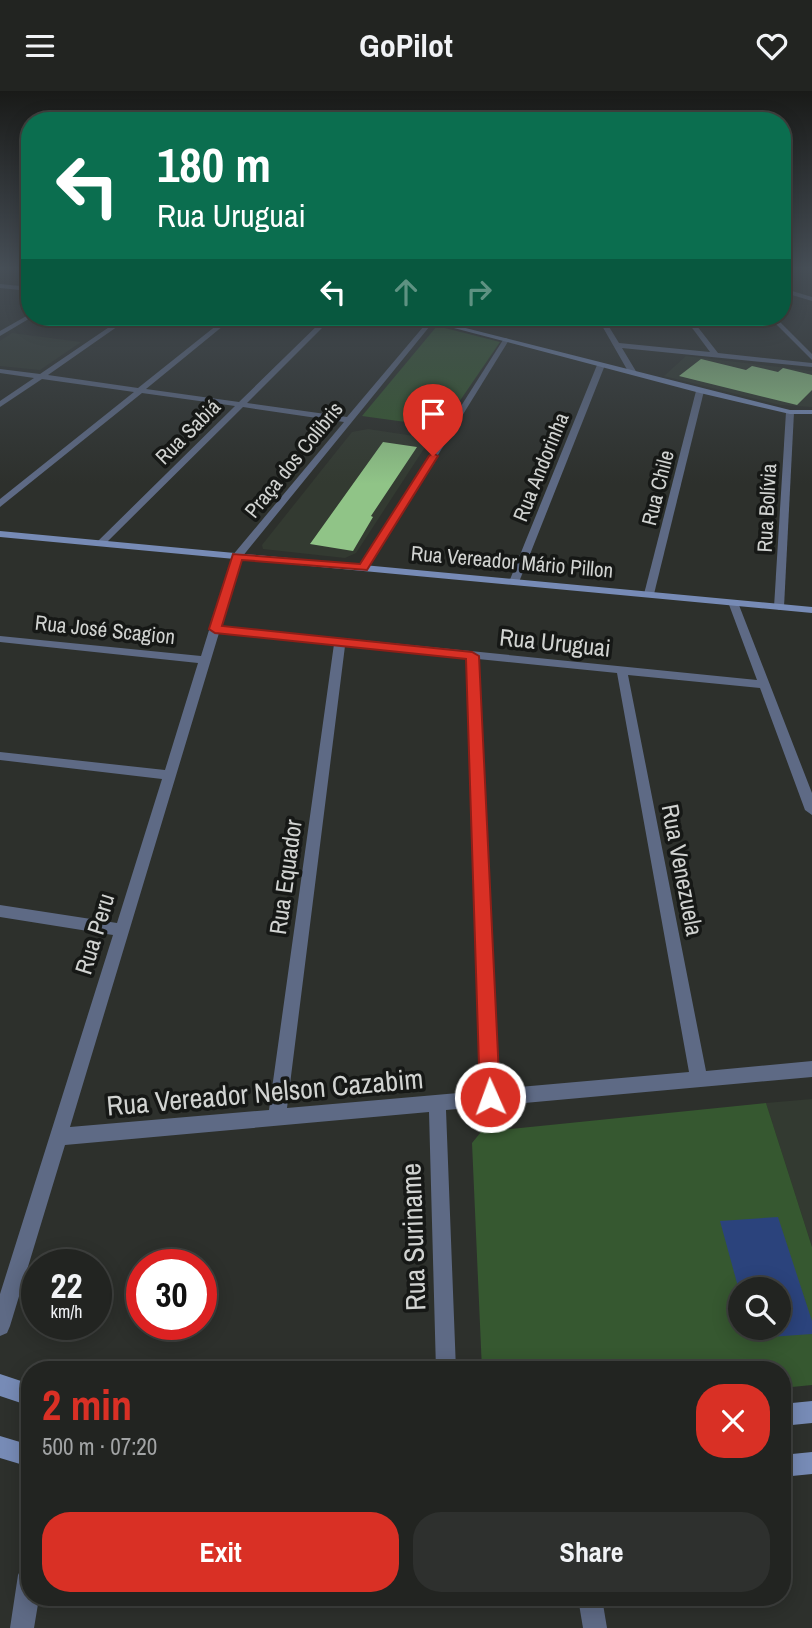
<!DOCTYPE html>
<meta charset="utf-8">
<style>
:root{--surface:#222421;--page:#2e302e;--text:#f1f3f6;--muted:#a2a4a5;--line:#3f413f;--accent:#d93025}
body{margin:0;font-family:"Archivo Narrow",sans-serif;background:var(--page);color:var(--text);height:100vh;display:flex;flex-direction:column;font-size:26px;white-space:nowrap}
*{box-sizing:border-box;margin:0}
p{font-size:23px;color:var(--muted)}
.icon{flex:none;width:38px;height:38px;fill:none;stroke:currentColor;stroke-width:2;stroke-linecap:round;stroke-linejoin:round}
.map{position:relative;flex:1;overflow:hidden}
.side{position:absolute;left:21px;top:1270px;width:770px;height:245px;display:flex;flex-direction:column;background:var(--surface);border-radius:28px;box-shadow:0 4px 18px #0003,0 0 0 2px var(--line)}
.side>*{flex:none}
.guide{position:absolute;left:21px;top:21px;width:770px;height:214px;border-radius:28px;box-shadow:0 4px 18px #0003,0 0 0 2px var(--line);background:#0b6e4f;color:#fff;overflow:hidden}
.fabs{position:absolute;left:728px;top:1186px;display:grid;gap:14px}
.fabs a{display:grid;place-items:center;width:63px;height:63px;border-radius:50%;background:var(--surface);box-shadow:0 4px 18px #0003,0 0 0 2px var(--line);font-size:35px}
.speed{position:absolute;left:21px;top:1158px;display:flex;gap:14px;font-size:35px;font-weight:700;text-align:center}
.speed>*{display:grid;place-content:center;width:91px;height:91px;border-radius:50%;background:var(--surface);box-shadow:0 4px 18px #0003,0 0 0 2px var(--line);line-height:1}
.speed small{font-size:18px;font-weight:400}
.speed .limit{border:10px solid #d22;background:#fff;color:#111}
.pin{position:absolute;display:grid;place-items:center;width:60px;height:60px;color:#fff;margin:-72px -30px;border-radius:50% 50% 50% 0;rotate:-45deg;box-shadow:0 0 7px #0007}
.pin .icon{rotate:45deg}
.me{position:absolute;width:77px;margin:-38px;rotate:358deg;stroke-linejoin:round;filter:drop-shadow(0 0 5px #0008)}
.turn{display:flex;align-items:center;gap:24px;height:147px;padding:0 21px;font-size:32px}
.turn .icon{width:91px;height:91px;stroke-width:2.5}
.turn b{display:block;font-size:49px;line-height:60px}
.lanes{display:flex;align-items:center;height:66px;padding:0 21px;background:#0003;justify-content:center;gap:35px;direction:ltr}
.lanes .off{opacity:.35}
.round{display:grid;place-items:center;flex:none;width:74px;height:74px;border-radius:28px;background:var(--page)}
.head{display:flex;align-items:center;justify-content:space-between;height:119px;padding:0 21px}
h1{font-size:42px;font-weight:700;line-height:52px;color:var(--accent)}
.primary-button{display:flex;gap:14px;margin-top:auto;padding:14px 21px}
.primary-button a{flex:1;height:80px;border-radius:28px;background:var(--accent);color:#fff;font-size:28px;font-weight:700;line-height:80px;text-align:center}
.primary-button a+a{background:var(--page);color:var(--text)}
header{display:flex;justify-content:space-between;align-items:center;height:91px;padding:0 21px;background:var(--surface);font-size:32px;font-weight:700}
.map>svg:first-child{display:block}
.built{fill:#333a31}
.green{fill:#365830;fill-rule:evenodd}
.water{fill:#2b437c}
.building{fill:#90c487}
.lines{fill:none;stroke-linecap:round;stroke-linejoin:round}
.street{fill:#5e6a85;fill-rule:evenodd}
.secondary{fill:#778bb6;fill-rule:evenodd}
.route{fill:#d93025;stroke:#8d1f18;stroke-width:2}
.labels{text-anchor:middle;stroke-width:7;stroke-linejoin:round;paint-order:stroke}
.far-street-label{font-size:21px;fill:#d1d3d1;stroke:#161816}
.street-label{font-size:24px;fill:#d1d3d1;stroke:#161816}
.near-street-label{font-size:28px;fill:#d1d3d1;stroke:#161816}
</style>
<header><svg class="icon" aria-label="menu" viewBox="0 0 24 24"><path d="M4 6h16M4 12h16M4 18h16"/></svg>GoPilot<svg class="icon" aria-label="heart" viewBox="0 0 24 24"><path d="M12 20l-8-8c-3-5 5-10 8-4 3-6 11-1 8 4z"/></svg></header>
<div class="map">
<svg width="812" height="1537" viewBox="0 0 812 1537">
<rect width="100%" height="100%" fill="#2d302c"/>
<g class="built">
<path d="M12 242 81 251 40 279 0 275V250Z"/>
<path d="M686 265 812 280V316L780 314 664 285Z"/>
<path d="M368 338 421 346 426 348 427 353 356 462 345 467 263 458 262 454 352 341Z"/>
<path d="M812 1008V1156L766 1012Z"/>
</g>
<g class="green">
<path d="M437 235 500 251 442 336 362 325Z"/>
<path d="M766 1012 812 1156V1294L782 1297V1279H482L472 1052 481 1041ZM740 1199H779V1237H740Z"/>
</g>
<path class="water" d="M778 1126 812 1230V1243L753 1247 750 1237H779V1199H740V1203L720 1130Z"/>
<g class="building">
<path d="M701 268 746 279 752 275 778 281 783 277 812 284V299L797 314 679 285Z"/>
<path d="M383 351 417 356 371 425 373 426 353 460 310 453Z"/>
</g>
<g class="lines">
<g class="street">
<path d="M0 193 30 196V200L0 197Z"/>
<path d="M782 197 812 206V210L782 201Z"/>
<path d="M30 223 32 226 0 245V240Z"/>
<path d="M124 226H131L48 284 138 297 227 226H234L146 298 239 311 326 226H333L247 312 347 326 429 229 434 230 242 466 221 535 757 589 728 511 729 509H737L812 702V724L805 719 760 597 628 584 706 980 812 970V986L446 1019 456 1279H436L429 1021 65 1054 10 1235 7 1242 0 1245V1203L113 844 0 826V814L117 832 162 688 0 669V661L165 679 198 572 0 551V545L201 565 232 465 344 331 243 316 103 455H97V451L235 315 142 302 0 416V408L134 301 42 288 0 316V310L34 287 0 282V278L40 283ZM219 542 334 553 269 1019 70 1036ZM345 555 466 567 481 1000 287 1017ZM478 568 617 582 689 981 498 998Z"/>
<path d="M597 226H603L619 252 710 261 684 226H690L718 262 812 272V276L622 257 637 282 633 284 629 282Z"/>
<path d="M769 226H775L812 263V269Z"/>
<path d="M506 247 509 249 368 477 359 479 358 477 503 249Z"/>
<path d="M601 272 605 274 519 491 510 493 509 491 597 274Z"/>
<path d="M700 298 704 300 654 503 649 506 645 505 644 503 696 300Z"/>
<path d="M790 319 794 321 784 516 779 519 774 516 786 321Z"/>
<path d="M30 1472V1507H39L34 1537H10L18 1484 22 1476Z"/>
<path d="M578 1507H602L607 1537H583Z"/>
</g>
<g class="secondary">
<path d="M412 226H422L790 319H812V323H790L700 302Z"/>
<path d="M0 440 812 516V522L0 446Z"/>
<path d="M0 1283 30 1293V1315L0 1305Z"/>
<path d="M812 1310V1332L782 1335V1313Z"/>
<path d="M0 1345 30 1354V1376L0 1367Z"/>
<path d="M812 1361V1383L782 1386V1364Z"/>
</g>
</g>
<linearGradient id="sky" x2="0" y2="1"><stop stop-color="#191a18"/><stop offset="0.45" stop-color="#464e56"/><stop offset="1" stop-color="#464e56" stop-opacity="0"/></linearGradient>
<rect width="812" height="393" fill="url(#sky)"/>
<path class="route" d="M433 362 438 365 367 479 242 469 222 535 472 561 479 565 500 1006 497 1013 490 1016 483 1013 480 1006 466 568 215 542 209 538 233 463 360 473 429 365Z"/>
<g class="labels">
<g class="far-street-label">
<text transform="translate(188 341) rotate(-45)" y="7">Rua Sabiá</text>
<text transform="translate(294 369) rotate(-51)" y="7">Praça dos Colibris</text>
<text transform="translate(541 376) rotate(-68)" y="7">Rua Andorinha</text>
<text transform="translate(658 397) rotate(-76)" y="7">Rua Chile</text>
<text transform="translate(767 417) rotate(-87)" y="7">Rua Bolívia</text>
<text transform="translate(512 471) rotate(5)" y="7">Rua Vereador Mário Pillon</text>
<text transform="translate(105 539) rotate(6)" y="7">Rua José Scagion</text>
</g>
<g class="street-label">
<text transform="translate(555 552) rotate(6)" y="8">Rua Uruguai</text>
<text transform="translate(682 779) rotate(79)" y="8">Rua Venezuela</text>
<text transform="translate(286 786) rotate(-82)" y="8">Rua Equador</text>
<text transform="translate(95 843) rotate(-73)" y="8">Rua Peru</text>
</g>
<g class="near-street-label">
<text transform="translate(265 1001) rotate(-5)" y="10">Rua Vereador Nelson Cazabim</text>
<text transform="translate(413 1146) rotate(-92)" y="10">Rua Suriname</text>
</g>
</g>
</svg>
<div class="fabs">
<a><svg class="icon" aria-label="search" viewBox="0 0 24 24"><circle cx="10" cy="10" r="6"/><path d="M15 15l6 6"/></svg></a>
</div>
<div class="speed"><div>22<small>km/h</small></div><div class="limit">30</div></div>
<div class="pin" style="left:433px;top:365px;background:#d93025"><svg class="icon" aria-label="arrive" viewBox="0 0 24 24"><path d="M6 21V4h12l-3 4 3 4H6"/></svg></div>
<svg class="me" style="left:490px;top:1006px" viewBox="-20 -20 40 40"><circle r="17" fill="#d93025" stroke="#fff" stroke-width="3"/><path d="M0-11L8 9 0 5-8 9z" fill="#fff"/></svg>
<div class="guide">
<div class="turn"><svg class="icon" aria-label="left" viewBox="0 0 24 24"><path d="M17 20v-9H6M10 6l-5 5 5 5"/></svg><div><b>180 m</b>Rua Uruguai</div></div>
<div class="lanes"><svg class="icon" aria-label="left" viewBox="0 0 24 24"><path d="M17 20v-9H6M10 6l-5 5 5 5"/></svg><svg class="icon off" aria-label="ahead" viewBox="0 0 24 24"><path d="M12 20V5M6 11l6-6 6 6"/></svg><svg class="icon off" aria-label="right" viewBox="0 0 24 24"><path d="M7 20v-9h11M14 6l5 5-5 5"/></svg></div>
</div>
<section class="side">
<div class="head"><div><h1>2 min</h1><p>500 m · 07:20</p></div><a class="round" style="background:#d93025;color:#fff"><svg class="icon" aria-label="close" viewBox="0 0 24 24"><path d="M6 6l12 12M18 6L6 18"/></svg></a></div>
<div class="primary-button"><a>Exit</a><a>Share</a></div>
</section>
</div>
